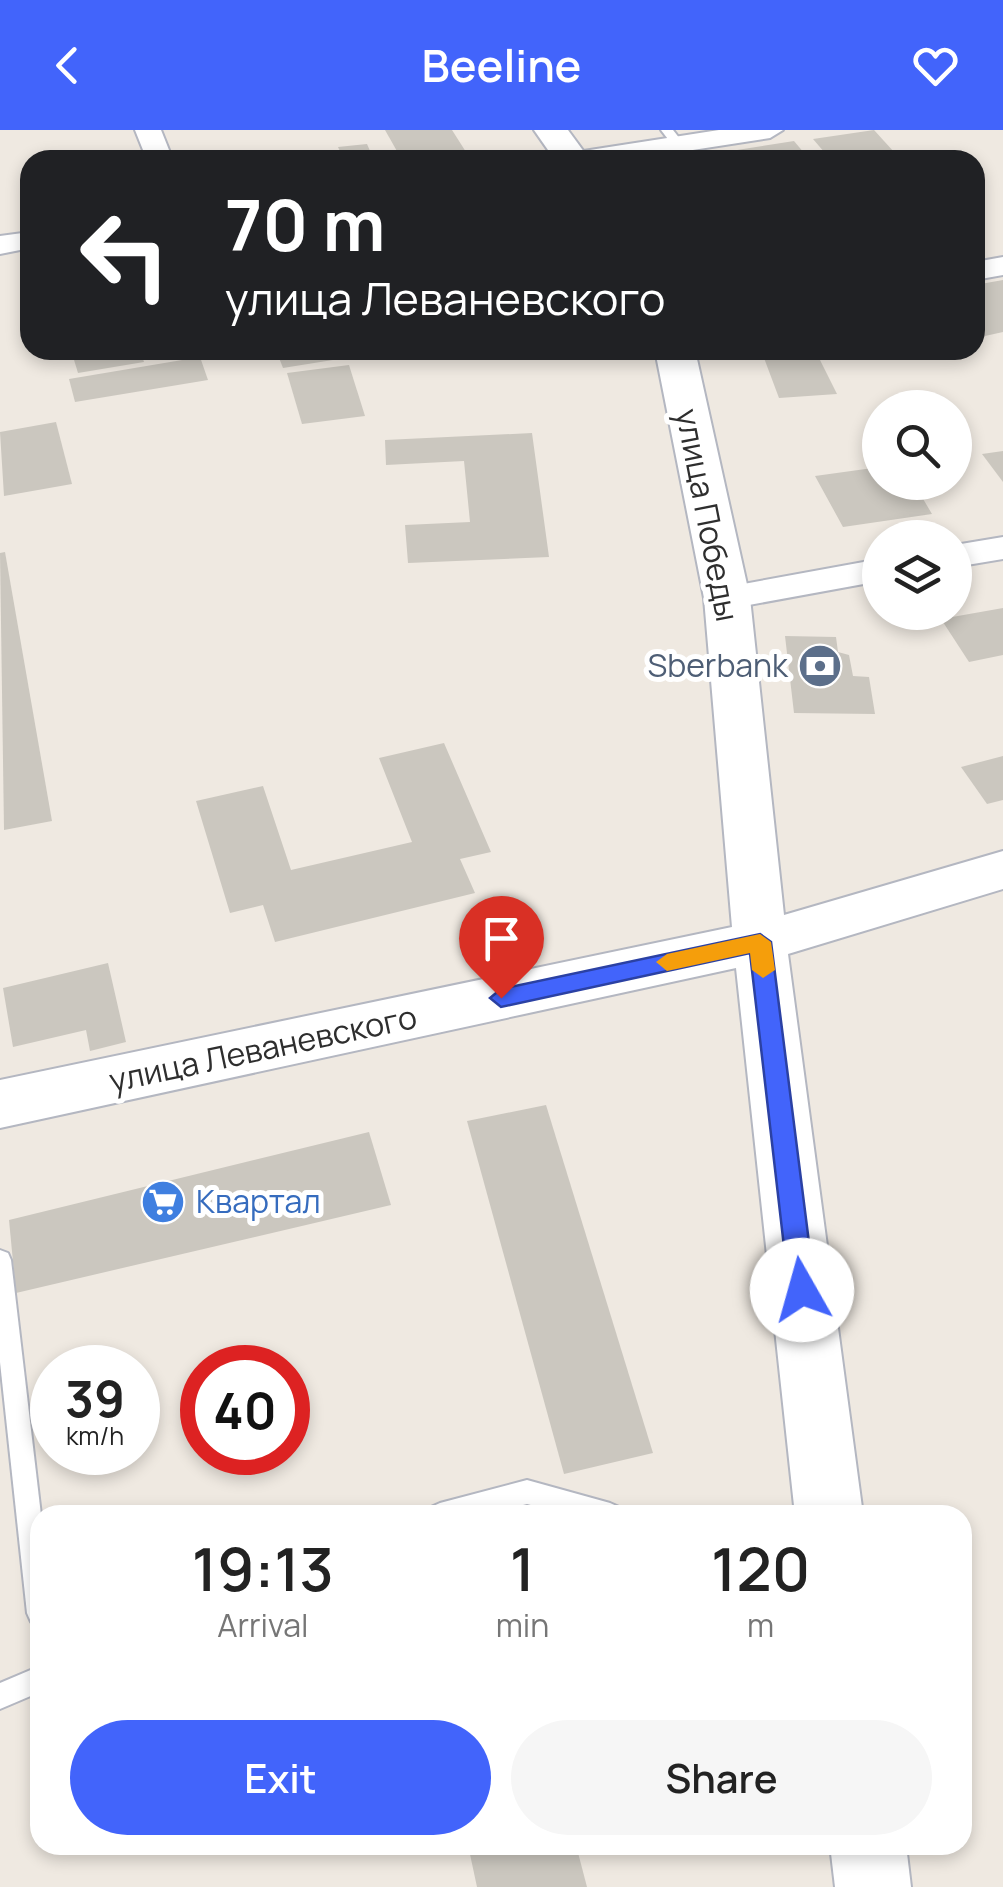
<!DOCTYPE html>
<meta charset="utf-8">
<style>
:root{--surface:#fff;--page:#f6f6f6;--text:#222;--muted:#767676;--accent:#4264fb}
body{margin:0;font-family:Manrope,sans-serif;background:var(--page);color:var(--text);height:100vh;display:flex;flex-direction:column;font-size:38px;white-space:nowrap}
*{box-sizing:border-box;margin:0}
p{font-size:32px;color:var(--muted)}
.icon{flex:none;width:55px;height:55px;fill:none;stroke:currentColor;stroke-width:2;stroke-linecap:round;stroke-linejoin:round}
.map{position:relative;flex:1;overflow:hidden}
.panel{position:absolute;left:30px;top:1375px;width:942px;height:350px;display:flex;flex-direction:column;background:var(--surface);border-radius:30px;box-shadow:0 5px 15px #0003}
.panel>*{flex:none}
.hud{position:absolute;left:20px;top:20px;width:965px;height:210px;border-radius:30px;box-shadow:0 5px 15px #0003;background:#202124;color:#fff;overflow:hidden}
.tools{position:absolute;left:862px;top:260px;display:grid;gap:20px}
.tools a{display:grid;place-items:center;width:110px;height:110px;border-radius:50%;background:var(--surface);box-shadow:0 5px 15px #0003;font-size:50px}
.speed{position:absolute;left:30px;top:1215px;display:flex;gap:20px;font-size:50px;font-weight:700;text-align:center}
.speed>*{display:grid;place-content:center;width:130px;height:130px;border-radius:50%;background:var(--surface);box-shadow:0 5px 15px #0003;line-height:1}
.speed small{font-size:25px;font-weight:400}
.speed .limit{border:15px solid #d22;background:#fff;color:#111}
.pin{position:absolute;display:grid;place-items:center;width:85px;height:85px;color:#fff;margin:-102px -42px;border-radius:50% 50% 50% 0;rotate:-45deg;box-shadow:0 0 10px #0007}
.pin .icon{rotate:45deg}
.me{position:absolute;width:110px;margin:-55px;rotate:353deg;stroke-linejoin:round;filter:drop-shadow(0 0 8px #0008)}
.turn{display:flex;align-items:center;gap:35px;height:210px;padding:0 40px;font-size:45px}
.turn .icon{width:130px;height:130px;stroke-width:2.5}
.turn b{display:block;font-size:70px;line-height:85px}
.eta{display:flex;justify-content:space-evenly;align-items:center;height:170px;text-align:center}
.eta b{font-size:60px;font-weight:600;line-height:70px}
.button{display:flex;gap:20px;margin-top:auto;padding:20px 40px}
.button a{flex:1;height:115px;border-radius:60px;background:var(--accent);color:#fff;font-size:40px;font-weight:600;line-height:115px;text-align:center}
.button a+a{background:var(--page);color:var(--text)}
header{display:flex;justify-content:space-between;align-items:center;height:130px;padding:0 40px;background:var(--accent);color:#fff;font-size:45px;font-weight:600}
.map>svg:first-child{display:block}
.building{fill:#cbc7bf}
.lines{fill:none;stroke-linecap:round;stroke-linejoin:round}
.lane-casing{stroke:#b4b7c1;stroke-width:4}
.street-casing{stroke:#b4b7c1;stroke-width:4}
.secondary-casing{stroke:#b4b7c1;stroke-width:4}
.lane{fill:#fff;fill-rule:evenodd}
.street{fill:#fff;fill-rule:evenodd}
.secondary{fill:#fff;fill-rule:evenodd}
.route{fill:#4264fb;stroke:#2b41a3;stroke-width:2.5}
.slow{fill:#f59e0b}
.labels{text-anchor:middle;stroke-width:10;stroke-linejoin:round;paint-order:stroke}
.street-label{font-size:32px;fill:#2e2e2e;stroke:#fff}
.service-label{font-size:32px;fill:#4e5e75;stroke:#fff;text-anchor:end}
.shop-label{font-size:32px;fill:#366cbe;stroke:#fff;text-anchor:start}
</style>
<header><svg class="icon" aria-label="back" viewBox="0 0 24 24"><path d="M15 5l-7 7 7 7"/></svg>Beeline<svg class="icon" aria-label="heart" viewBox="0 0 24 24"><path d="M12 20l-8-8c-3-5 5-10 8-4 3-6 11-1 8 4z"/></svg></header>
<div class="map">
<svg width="1003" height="1757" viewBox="0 0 1003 1757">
<rect width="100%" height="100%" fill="#efe9e1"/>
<g class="building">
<path d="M385 0H452L466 22 402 30Z"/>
<path d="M874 0 894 22 831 30 813 9Z"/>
<path d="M794 11 810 30H745L737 20Z"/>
<path d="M367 14 374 30H344L338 17Z"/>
<path d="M334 20 339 30H306L303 25Z"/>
<path d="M1003 150V202L985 206 975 194V155Z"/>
<path d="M71 220H140L144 232 78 243Z"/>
<path d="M276 220H369L370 224 283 238Z"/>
<path d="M761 220H815L837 264 779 268Z"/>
<path d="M200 227 208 250 75 272 69 249Z"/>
<path d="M349 235 365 286 302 294 287 243Z"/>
<path d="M56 292 72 354 4 366 0 302Z"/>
<path d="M532 303 549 427 408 433 405 395 470 392 464 331 386 335 385 310Z"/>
<path d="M1003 321V352L982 324Z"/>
<path d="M880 337V352H913L932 384 843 397 815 346Z"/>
<path d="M5 422 52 691 4 700 0 423Z"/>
<path d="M1003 478V525L969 532 941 489Z"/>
<path d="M785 506 836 507 838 522 849 525 853 546 869 547 875 584 794 583Z"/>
<path d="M444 613 491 722 460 729 475 763 275 812 263 775 230 783 196 671 263 656 291 740 412 712 379 628Z"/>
<path d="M1003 626V670L987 674 961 637Z"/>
<path d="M108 833 126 912 90 921 86 900 13 917 3 858Z"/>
<path d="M546 975 653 1323 564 1344 467 991Z"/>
<path d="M369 1002 391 1075 16 1163 9 1090Z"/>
<path d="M468 1715H576L587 1757H477Z"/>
</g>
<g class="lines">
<g class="lane-casing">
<g id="lane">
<path d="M661 0H673L684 14 674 17Z"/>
<path d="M0 1120 8 1123 11 1130 41 1385 40 1496 31 1492 27 1483 0 1232Z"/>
<path d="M527 1350 610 1373 619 1377 622 1385H568L527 1374 484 1385H428L431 1377 440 1373Z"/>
<path d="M40 1536V1562L0 1579V1553Z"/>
</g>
</g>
<g class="street-casing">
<g id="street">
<path d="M135 0H161L173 30H147Z"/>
<path d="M719 0H783L770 8 628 30H564L577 22Z"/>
<path d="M30 102V118L0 124V106Z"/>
<path d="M1003 127V145L975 150V132Z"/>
<path d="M1003 407V429L955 437V415Z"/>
<path d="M880 429V451L727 479 715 476 710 468 715 460 727 457Z"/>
</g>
</g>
<g class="secondary-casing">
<g id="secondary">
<path d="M534 0H568L590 30H555Z"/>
<path d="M655 220H695L750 468 784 785 1003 721V759L788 824 863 1385H795L736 838 0 998V950L732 797 704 468Z"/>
<path d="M830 1715H906L911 1757H835Z"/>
</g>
</g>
<use href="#lane" class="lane"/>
<use href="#street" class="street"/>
<use href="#secondary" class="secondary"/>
</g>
<path class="route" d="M760 804 771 812 815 1160 811 1168 802 1172 793 1168 789 1160 750 823 501 877 490 868 501 859Z"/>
<path class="slow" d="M760 804 771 812 775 840 763 848 752 840 750 823 667 841 656 832 667 824Z"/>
<defs>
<g id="bank-disc" transform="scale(2.25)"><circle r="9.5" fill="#5c6f8a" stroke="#fff"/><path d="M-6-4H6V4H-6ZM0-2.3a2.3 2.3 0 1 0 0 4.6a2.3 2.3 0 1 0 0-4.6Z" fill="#fff"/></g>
<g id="supermarket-disc" transform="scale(2.25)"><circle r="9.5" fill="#3f7fe0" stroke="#fff"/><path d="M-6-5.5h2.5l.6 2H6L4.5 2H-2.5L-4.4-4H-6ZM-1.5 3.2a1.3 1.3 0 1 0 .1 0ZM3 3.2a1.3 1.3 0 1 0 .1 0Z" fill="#fff"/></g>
</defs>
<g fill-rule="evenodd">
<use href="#bank-disc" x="820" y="536"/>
<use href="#supermarket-disc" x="163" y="1072"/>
</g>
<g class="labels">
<g class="street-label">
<text transform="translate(707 385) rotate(79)" y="11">улица Победы</text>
<text transform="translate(263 919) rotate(-12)" y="11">улица Леваневского</text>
</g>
<g class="service-label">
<text x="788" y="547">Sberbank</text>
</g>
<g class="shop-label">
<text x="196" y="1083">Квартал</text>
</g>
</g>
</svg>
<div class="tools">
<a><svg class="icon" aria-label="search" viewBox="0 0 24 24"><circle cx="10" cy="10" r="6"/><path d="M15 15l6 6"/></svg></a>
<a><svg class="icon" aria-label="layers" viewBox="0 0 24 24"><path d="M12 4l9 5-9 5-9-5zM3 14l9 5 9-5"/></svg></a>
</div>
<div class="speed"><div>39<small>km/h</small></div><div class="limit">40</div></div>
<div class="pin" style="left:501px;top:868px;background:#d93025"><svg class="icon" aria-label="arrive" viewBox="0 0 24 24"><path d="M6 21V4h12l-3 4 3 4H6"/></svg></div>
<svg class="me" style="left:802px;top:1160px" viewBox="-20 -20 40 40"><circle r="19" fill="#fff"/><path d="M0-13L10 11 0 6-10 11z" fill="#4264fb"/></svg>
<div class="hud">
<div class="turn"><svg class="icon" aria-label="left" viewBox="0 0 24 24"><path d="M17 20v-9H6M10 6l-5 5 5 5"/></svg><div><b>70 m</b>улица Леваневского</div></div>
</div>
<section class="panel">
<div class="eta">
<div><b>19:13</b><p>Arrival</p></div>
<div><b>1</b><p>min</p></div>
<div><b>120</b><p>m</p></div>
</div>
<div class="button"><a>Exit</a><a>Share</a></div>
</section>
</div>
